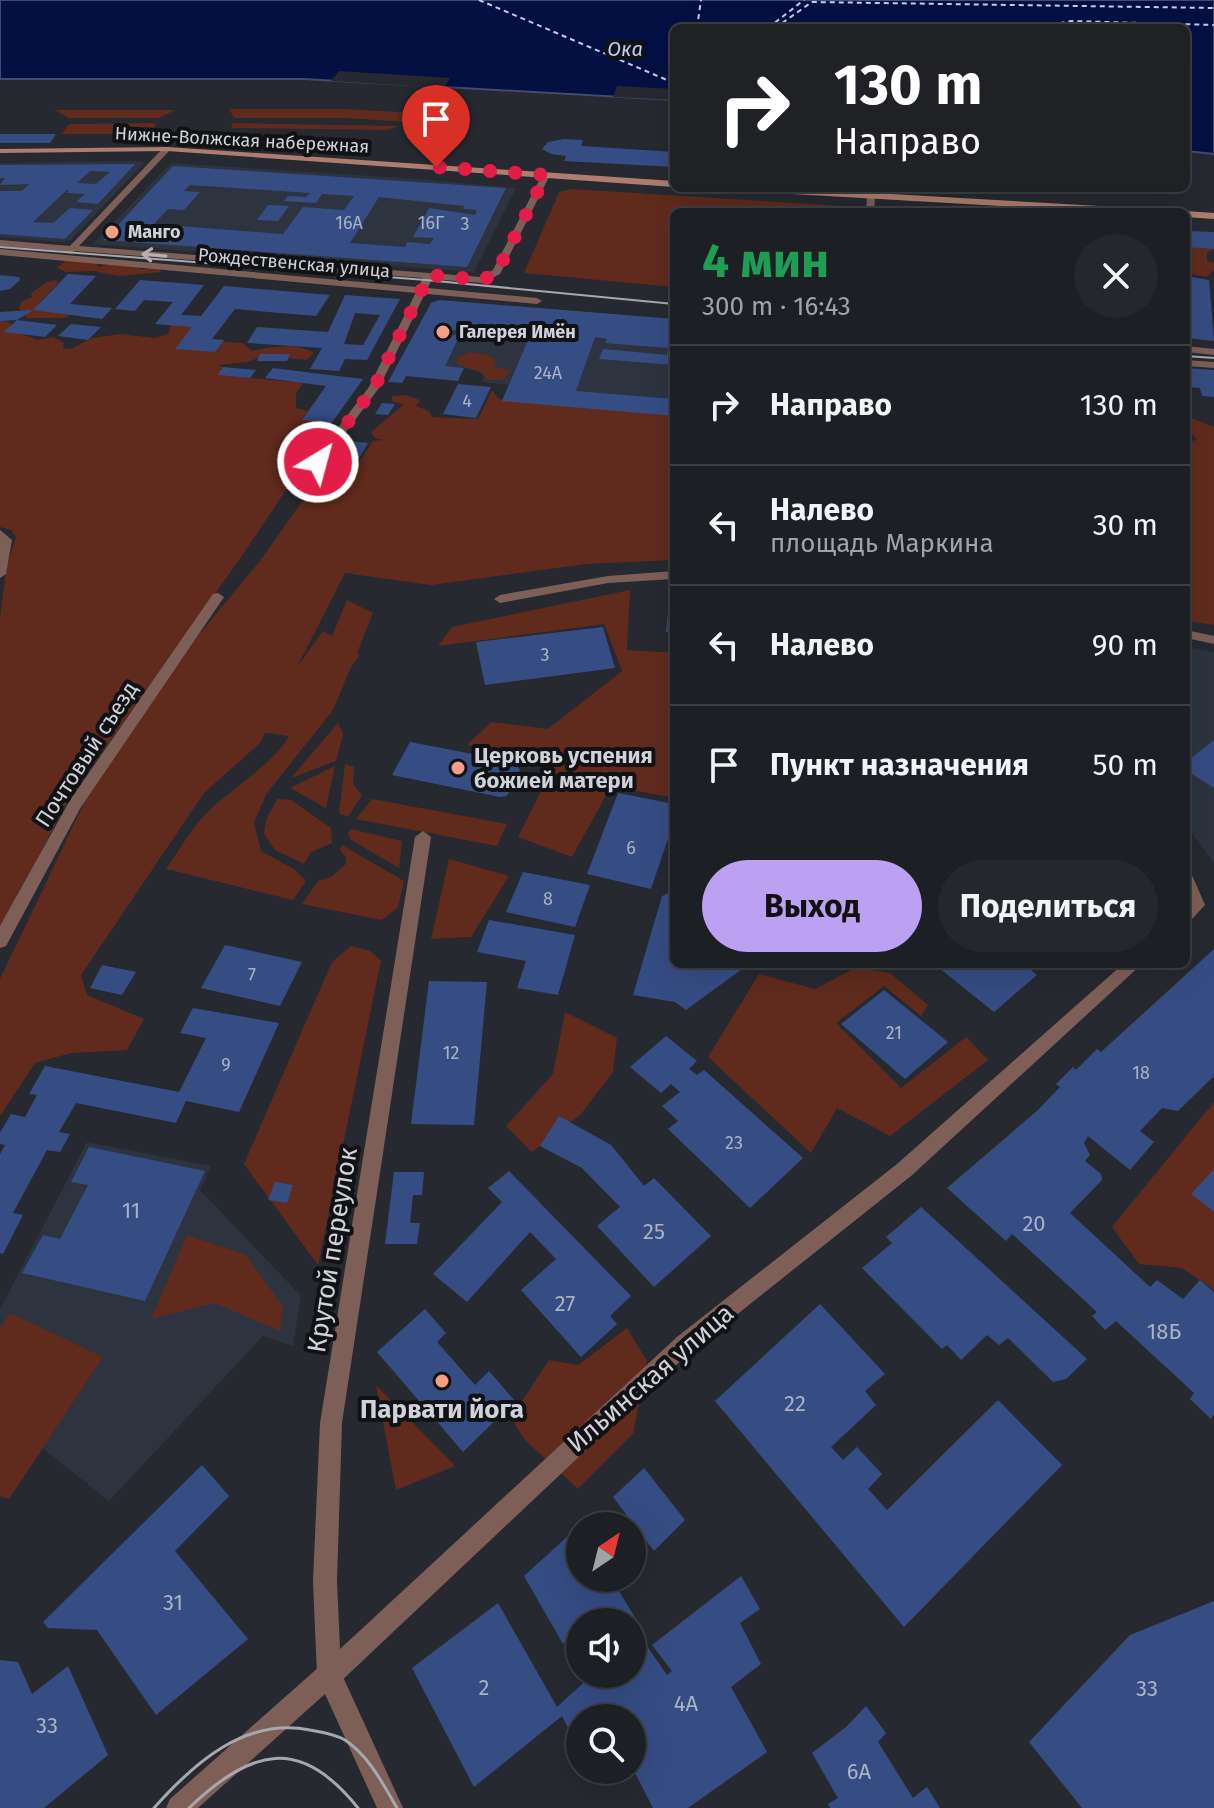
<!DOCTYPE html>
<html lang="ru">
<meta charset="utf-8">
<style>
:root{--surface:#1c1f24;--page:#25272c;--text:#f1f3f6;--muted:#a0a2a6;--line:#3a3d41;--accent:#bca0f2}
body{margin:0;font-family:"Fira Sans",sans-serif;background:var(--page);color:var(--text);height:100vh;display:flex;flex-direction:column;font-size:30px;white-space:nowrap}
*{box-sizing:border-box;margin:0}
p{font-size:26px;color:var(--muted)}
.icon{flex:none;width:44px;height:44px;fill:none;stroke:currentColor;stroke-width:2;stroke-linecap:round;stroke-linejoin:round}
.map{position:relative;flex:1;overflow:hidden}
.side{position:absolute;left:670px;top:208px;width:520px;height:760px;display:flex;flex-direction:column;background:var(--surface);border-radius:12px;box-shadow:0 8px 32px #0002,0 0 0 2px var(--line)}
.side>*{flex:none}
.top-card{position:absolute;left:670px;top:24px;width:520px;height:168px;border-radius:12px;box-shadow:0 8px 32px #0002,0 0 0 2px var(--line);background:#202124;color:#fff;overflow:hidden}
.needle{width:52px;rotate:35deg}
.controls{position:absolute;left:566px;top:1512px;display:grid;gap:16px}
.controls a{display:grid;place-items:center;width:80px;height:80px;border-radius:50%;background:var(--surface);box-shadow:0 8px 32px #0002,0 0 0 2px var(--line);font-size:40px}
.pin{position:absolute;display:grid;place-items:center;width:68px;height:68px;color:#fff;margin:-82px -34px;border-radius:50% 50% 50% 0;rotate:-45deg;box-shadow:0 0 8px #0007}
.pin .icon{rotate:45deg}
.me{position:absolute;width:88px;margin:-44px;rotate:37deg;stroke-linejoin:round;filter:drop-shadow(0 0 6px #0008)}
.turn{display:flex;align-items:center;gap:28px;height:168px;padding:0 32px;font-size:36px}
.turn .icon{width:104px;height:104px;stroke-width:2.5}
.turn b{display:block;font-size:56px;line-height:68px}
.round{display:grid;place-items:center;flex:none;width:84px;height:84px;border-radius:42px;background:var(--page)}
.headline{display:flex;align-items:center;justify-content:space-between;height:136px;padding:0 32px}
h1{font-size:48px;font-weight:700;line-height:60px;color:#1e9e55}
.action{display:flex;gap:16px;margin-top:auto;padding:16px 32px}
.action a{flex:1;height:92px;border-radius:48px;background:var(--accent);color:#111;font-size:32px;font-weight:700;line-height:92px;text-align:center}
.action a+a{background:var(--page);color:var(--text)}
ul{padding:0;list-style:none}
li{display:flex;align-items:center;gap:24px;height:120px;padding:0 32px;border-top:2px solid var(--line)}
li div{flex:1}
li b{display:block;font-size:30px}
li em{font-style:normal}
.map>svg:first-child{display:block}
.built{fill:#2d333f}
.green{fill:#602b1d}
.water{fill:#041042;stroke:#414a6f;stroke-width:2}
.pier{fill:#262930}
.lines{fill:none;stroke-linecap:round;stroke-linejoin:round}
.ferry{stroke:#bfcff1;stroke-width:2;stroke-dasharray:5 4;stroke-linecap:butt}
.building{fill:#364d84;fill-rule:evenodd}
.pedestrian{fill:#7e5f57;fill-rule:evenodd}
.minor{fill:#7e5f57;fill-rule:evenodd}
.tertiary{fill:#7e5f57;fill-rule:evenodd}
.secondary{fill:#ae7d6f;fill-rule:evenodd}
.tram-far1{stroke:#a6a8ae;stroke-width:2}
.tram{stroke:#a6a8ae;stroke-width:3}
.oneway{stroke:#b7b0b1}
.route{stroke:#e11d48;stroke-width:14;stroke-dasharray:0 25.2}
.poi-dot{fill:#f49e87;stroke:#111215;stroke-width:3}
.labels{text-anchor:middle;stroke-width:8;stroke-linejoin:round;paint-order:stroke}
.far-street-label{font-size:18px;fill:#d0d2d7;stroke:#111215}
.number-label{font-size:18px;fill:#aab1c2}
.far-poi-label{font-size:18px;font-weight:bold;fill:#d0d2d7;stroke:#111215;text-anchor:start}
.far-water-label{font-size:20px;font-style:italic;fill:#bfcff1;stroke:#111215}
.street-label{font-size:22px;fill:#d0d2d7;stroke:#111215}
.poi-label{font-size:22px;font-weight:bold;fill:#d0d2d7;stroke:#111215;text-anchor:start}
.near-number-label{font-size:22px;fill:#aab1c2}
.near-street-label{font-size:26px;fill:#d0d2d7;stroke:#111215}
.near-poi-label{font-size:26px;font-weight:bold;fill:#d0d2d7;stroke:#111215}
</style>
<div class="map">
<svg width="1214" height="1808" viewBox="0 0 1214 1808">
<rect width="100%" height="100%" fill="#262930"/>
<g class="built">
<path d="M138 161 144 163 71 240 62 242 0 237V163Z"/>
<path d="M171 163 418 179 516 188 474 272 93 244Z"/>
<path d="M439 300 674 319V416L502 401 508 385 482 382 486 370 399 363 431 303Z"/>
<path d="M1186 647 1214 652V863L1186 825Z"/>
<path d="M87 1142 211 1166 200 1190 301 1296 293 1346 263 1336 109 1501 5 1418 0 1421V1309Z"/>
</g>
<g class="green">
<path d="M229 109H346L448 115 422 123 347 118H234Z"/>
<path d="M55 110H175L159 118H69Z"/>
<path d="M156 123 153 131 143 134H62L69 124Z"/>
<path d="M233 123 399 126 388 130 231 128Z"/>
<path d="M571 189 842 206 850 209V212H674V287L524 273 559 192Z"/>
<path d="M1186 245H1209L1213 250 1207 253V261L1214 263V270L1206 277 1186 273Z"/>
<path d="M68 259 95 262 99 267C111 263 131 261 141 269L159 268 161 272 120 276 93 271 66 272 57 268Z"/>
<path d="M56 280 58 283 40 302 49 308 79 310 65 318H27L19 308 22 301 32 297 31 293 47 282Z"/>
<path d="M0 320 11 323 12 330 37 340 54 337 64 343 63 348 71 349 92 338 121 334 155 338 168 334 171 324 189 320 213 341 243 343 252 351C270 347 297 342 314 353L307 360 263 356 248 362 217 365 223 367 219 375 303 383 296 393V408L308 411 302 420 318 422 308 437 321 438 239 560 68 800 0 930V620L6 570 16 537 11 530 0 527Z"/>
<path d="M470 352 485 354 496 360 494 366 510 371 503 380H488L480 372 457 364 458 357Z"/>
<path d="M492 390 499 399 674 416V560L586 564 431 585 345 573 297 667 323 631 332 636 347 600 373 613 357 653 360 655 351 667 333 710 267 793 254 822 261 851 295 870 306 881 293 900 166 869C181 848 196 820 216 804 234 789 280 756 289 736L265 733 260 743 204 793 81 975 87 995 144 1019 127 1050 71 1053 35 1063 0 1116V979L87 797 187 649 260 561 325 469C356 473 356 466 373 441L383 440 375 438 371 432 403 405 392 401V396L405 395 420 400 416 406 429 411 432 417 478 419Z"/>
<path d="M1186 416 1214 427V625L1186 621V444L1197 439 1186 430Z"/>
<path d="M630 590 627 650 674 653V798L611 786 572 857 518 837 547 779 542 760 467 745 491 722 548 729 622 671 604 624 438 646 452 627Z"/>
<path d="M338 723 343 734 336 761 291 778Z"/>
<path d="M345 764 354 767 353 784 362 795 348 817 339 813Z"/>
<path d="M335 766 326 808 290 788Z"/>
<path d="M277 799 291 800 331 828 332 843 311 852 304 864 275 850 264 834 266 820Z"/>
<path d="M372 799 507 824 497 846 356 819Z"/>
<path d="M351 829 402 841 399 868 351 840 348 834Z"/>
<path d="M342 845 404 881 398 907 382 920 302 904 318 881 331 877 346 864V857L340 850Z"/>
<path d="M449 859 509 876 471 937 431 939Z"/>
<path d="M351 946 370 951 381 961 318 1265 244 1164 332 962Z"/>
<path d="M855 968 890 973 928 1005 921 1016 884 986 836 1023 901 1088 966 1037 988 1060 890 1136 837 1108 811 1153 708 1057 759 974 815 989Z"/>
<path d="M565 1012 617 1038 613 1072 581 1114 532 1152 506 1126 553 1074Z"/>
<path d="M1214 1102V1290L1182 1268 1139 1264 1112 1227Z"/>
<path d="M187 1235 246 1255 283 1307 280 1331 214 1303 151 1319Z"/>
<path d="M10 1313 103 1357 9 1499 0 1496V1328Z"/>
<path d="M627 1328 647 1361 633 1434 578 1489 525 1440 511 1418 549 1360 578 1365Z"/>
<path d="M376 1385 455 1466 396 1490Z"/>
</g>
<path class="water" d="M0 0H1214V154L1186 151V28H674V100L303 79H0Z"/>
<g class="pier">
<path d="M339 71 450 78 444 88 331 81Z"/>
<path d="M617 86 674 89V100L613 97Z"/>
</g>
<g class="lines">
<g class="ferry">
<path d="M479 0 674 83"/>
<path d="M697 28 701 0"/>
<path d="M768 28 804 0"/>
<path d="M775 28 812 2 1214 8"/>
<path d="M1033 28 1071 21 1214 25"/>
</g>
</g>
<g class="building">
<path d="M0 134H56L50 143H0Z"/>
<path d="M564 139 583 140 581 146 674 152V167L564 161 566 156 551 154 542 149 548 142Z"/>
<path d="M135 164 98 204 76 202 85 194 67 193 69 190H67L33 222 53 223 70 208 93 210 65 239 0 234V191H22L29 184 0 185 5 178H0V165ZM90 171 110 172 96 184 77 183Z"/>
<path d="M173 166 415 182 506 188 467 267 104 240ZM190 185 310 193 306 197 288 196 284 201 316 203 322 194 354 196 344 210 303 207 283 234 154 224 168 209 184 210 200 192 184 191ZM379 197 464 206 463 209 477 210 475 215 429 208 413 237 434 238 430 244 407 242 405 247 350 243Z"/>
<path d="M268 205 289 206 278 221 257 220Z"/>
<path d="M1186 231 1214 232V249L1186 247Z"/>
<path d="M68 274 96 276 70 304 112 308 102 319 33 310Z"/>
<path d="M0 275 19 277 20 280 10 289 0 291Z"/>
<path d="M1186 276 1209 280 1214 341 1186 338Z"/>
<path d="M140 280 204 285 181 315 201 316 224 286 330 295 316 316 235 309 212 339 224 340 215 352 175 349 192 327 155 324 173 302 144 300 135 311 115 309Z"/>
<path d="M345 295 400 299 367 360 345 359 339 371 310 369 322 348 247 343 257 327 328 332ZM355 313 380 315 363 345 344 344Z"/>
<path d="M439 300 674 319V365L599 359 603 349 667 355 668 348 605 343 607 339 595 337 576 391 674 399V416L502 401 531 333 519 332 518 336 453 330 451 335H460L445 366 464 368 458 381 406 376 402 383 388 382 431 303Z"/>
<path d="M33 310 17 320 0 321V312Z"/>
<path d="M17 320 57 325 45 337 4 332Z"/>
<path d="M71 324 101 327 88 340 58 336Z"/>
<path d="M260 354H290L287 361H257Z"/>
<path d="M223 367 256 370 250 378 218 375Z"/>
<path d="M273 368 329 375 363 379 321 438 308 437 318 422 302 420 326 386 265 378Z"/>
<path d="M1186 368 1214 370V397L1202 396 1200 388 1189 387Z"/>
<path d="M458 384 491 387 476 418 443 414Z"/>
<path d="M382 403 395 404 388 415 375 414Z"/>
<path d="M351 441 368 443 355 465 350 464 347 468 335 466Z"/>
<path d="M669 603H674V632H666Z"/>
<path d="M603 627 615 668 485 685 476 642Z"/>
<path d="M1214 740V788L1186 770V762Z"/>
<path d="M410 742 514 762 520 770 516 774 520 781 506 796 500 797 392 775Z"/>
<path d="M618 793 674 804V821L651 889 587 874Z"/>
<path d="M523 872 590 885 575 927 506 912Z"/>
<path d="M674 891V964H749L686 1010 675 1002 633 995 662 896Z"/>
<path d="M489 920 575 935 558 995 517 988 526 961 477 952Z"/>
<path d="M225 945 302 962 280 1006 201 988Z"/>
<path d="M1214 949V1076L1178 1111 1162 1108 1140 1131 1154 1142 1130 1170 1088 1136 1084 1143 1090 1155 1085 1161 1101 1174 1102 1180 1070 1213 1150 1287 1157 1280 1183 1299 1200 1280 1214 1292V1414L1211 1419 1190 1399 1194 1393 1116 1321 1105 1330 1092 1316 1097 1312 1012 1234 1006 1241 947 1188 1038 1110 1060 1087 1056 1084 1073 1067 1076 1070 1097 1049 1101 1052Z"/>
<path d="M934 964H1023L1037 975 994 1012Z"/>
<path d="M102 965 136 972 122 995 90 988Z"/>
<path d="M429 981 487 982 474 1125 411 1124Z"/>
<path d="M884 990 948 1042 905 1079 841 1024Z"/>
<path d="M193 1008 279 1023 239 1112 186 1101 176 1123 76 1103 59 1132 70 1134 60 1152 47 1150 13 1213 23 1215 3 1254 0 1253V1154L5 1145 0 1144V1133L11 1114 25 1117 37 1095 29 1094 45 1066 179 1092 206 1038 180 1033Z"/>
<path d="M666 1036 697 1061 689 1069 697 1075 704 1070 803 1158 750 1208 668 1129 678 1121 662 1106 680 1092 671 1084 661 1093 630 1067Z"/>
<path d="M559 1116 611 1145 644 1186 654 1178 711 1236 654 1287 597 1226 620 1207 582 1168 540 1146Z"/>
<path d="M89 1147 205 1171 145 1301 22 1273 43 1235 60 1239 88 1185 71 1182Z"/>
<path d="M1214 1169V1212L1191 1194Z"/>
<path d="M509 1171 631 1296 610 1316 617 1324 581 1357 521 1290 556 1259 530 1232 467 1302 433 1274 502 1202 488 1188Z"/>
<path d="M394 1172H424L422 1195H413L410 1223H420L417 1244H385Z"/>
<path d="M275 1182 293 1185 287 1203 268 1200Z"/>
<path d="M921 1207 1087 1359 1066 1379 1053 1382 1008 1338 999 1345 987 1335 961 1360 947 1345 942 1349 862 1268 892 1243 886 1237Z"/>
<path d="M820 1304 885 1374 865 1391 876 1405 831 1447 843 1460 857 1447 882 1474 868 1489 887 1510 998 1400 1062 1465 904 1627 715 1401Z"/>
<path d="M425 1309 446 1333 437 1342 475 1385 489 1371 515 1401 463 1452 377 1352Z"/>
<path d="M202 1465 229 1496 175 1551 248 1639 156 1715 97 1630 48 1628 43 1622Z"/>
<path d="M644 1468 685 1520 654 1551 613 1497Z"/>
<path d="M578 1527 580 1578H611L642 1629 638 1633 667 1675 672 1671 652 1645 741 1576 760 1609 740 1623 761 1664 731 1687 767 1752 688 1808H653L632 1767V1718H580L578 1748 562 1716 474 1787 412 1668 498 1603 557 1707 593 1674H632V1622H580V1628L563 1644 524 1576Z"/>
<path d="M1214 1601V1808H1082L1029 1742 1130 1635Z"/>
<path d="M0 1660 18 1662 32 1694 68 1666 108 1755 44 1808H0Z"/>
<path d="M866 1706 886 1733 878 1742 913 1798 927 1787 940 1808H830L828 1804 838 1798 812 1753 846 1727Z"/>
</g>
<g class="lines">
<g class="pedestrian">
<path d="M0 249 537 298 542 301 537 304 0 255Z"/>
<path d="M1186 360 1214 362V368L1186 366Z"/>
<path d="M218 593 224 597 81 807 6 946 0 948V926L70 800 213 594Z"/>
</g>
<g class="minor">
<path d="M164 147 171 149 79 246 481 277 493 270 542 175 546 172 550 175 500 274 483 283 432 279 379 388 322 464 318 465 312 462 369 387 423 278 75 251 70 254 66 251 0 246V240L70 246Z"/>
<path d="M871 193 875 196 874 212H866L867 196Z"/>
<path d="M1186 346 1214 349V355L1186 352Z"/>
<path d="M0 530 12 540 6 574 0 578Z"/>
<path d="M674 571V579L608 583 500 603 494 599 500 595 608 576Z"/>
<path d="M1186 630 1214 636V644L1186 638Z"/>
<path d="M423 831 431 837 342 1423 337 1581 340 1649 677 1337 897 1164 1123 964H1142L911 1176 691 1351 338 1684 329 1687 320 1684 317 1675 313 1581 320 1423 415 837Z"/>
<path d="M1186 873 1192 875 1205 905 1192 919 1186 921V905L1188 903Z"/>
</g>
<path class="tertiary" d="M329 1663 338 1666 403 1808H377L325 1694 198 1808H166L170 1799 320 1666Z"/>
<g class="secondary">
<path d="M167 147 674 181V187L167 151 0 153V149Z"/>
<path d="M738 188H786L1152 209 1156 212H1107L742 191Z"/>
<path d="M1186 211 1214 213V219L1186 217V212H1183Z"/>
</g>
<g class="tram-far1">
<path d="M0 247 426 280 674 304"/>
<path d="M1186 356 1214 358"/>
</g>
<g class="tram">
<path d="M154 1808C194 1763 245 1717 310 1730 322 1732 335 1734 345 1740 369 1756 383 1784 397 1808"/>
<path d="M189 1808C251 1749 300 1735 358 1808"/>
</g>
</g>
<defs><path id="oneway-shaft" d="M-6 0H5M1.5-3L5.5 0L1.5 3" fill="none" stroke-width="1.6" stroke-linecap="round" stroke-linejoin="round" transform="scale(2)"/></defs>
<use class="oneway" href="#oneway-shaft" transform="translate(154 255) rotate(-175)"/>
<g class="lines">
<path class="route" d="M318 462 374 388 429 275 483 280 497 272 546 175 436 167"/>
</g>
<g class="poi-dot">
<circle cx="112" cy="232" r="8"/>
<circle cx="443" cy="332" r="8"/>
<circle cx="458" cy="768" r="8"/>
<circle cx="442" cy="1381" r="8"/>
</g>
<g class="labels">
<g class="far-street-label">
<text transform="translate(242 140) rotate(3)" y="6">Нижне-Волжская набережная</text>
<text transform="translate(294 263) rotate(5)" y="6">Рождественская улица</text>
</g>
<g class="number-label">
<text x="349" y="229">16А</text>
<text x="431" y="229">16Г</text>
<text x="465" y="230">3</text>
<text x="548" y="379">24А</text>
<text x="467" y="407">4</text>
<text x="545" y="661">3</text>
<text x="631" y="854">6</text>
<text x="548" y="905">8</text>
<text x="252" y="981">7</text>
<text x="894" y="1039">21</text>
<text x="451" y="1059">12</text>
<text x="226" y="1071">9</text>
<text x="1141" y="1079">18</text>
<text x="734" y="1149">23</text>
</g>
<g class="far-poi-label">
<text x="128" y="238">Манго</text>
<text x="459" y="338">Галерея Имён</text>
</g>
<g class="far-water-label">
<text x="625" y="56">Ока</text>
</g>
<g class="street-label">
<text transform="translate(86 754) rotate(-57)" y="8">Почтовый съезд</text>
</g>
<g class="poi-label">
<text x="474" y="763">Церковь успения<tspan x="474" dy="25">божией матери</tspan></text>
</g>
<g class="near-number-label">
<text x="131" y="1218">11</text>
<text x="1034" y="1231">20</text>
<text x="654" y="1239">25</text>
<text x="565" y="1311">27</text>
<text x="1164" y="1339">18Б</text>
<text x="795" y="1411">22</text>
<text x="173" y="1610">31</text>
<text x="484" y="1695">2</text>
<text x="1147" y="1696">33</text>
<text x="686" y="1711">4А</text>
<text x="47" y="1733">33</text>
<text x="859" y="1779">6А</text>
</g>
<g class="near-street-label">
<text transform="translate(332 1250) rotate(-81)" y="9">Крутой переулок</text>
<text transform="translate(650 1378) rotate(-41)" y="9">Ильинская улица</text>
</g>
<g class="near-poi-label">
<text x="442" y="1418">Парвати йога</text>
</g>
</g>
</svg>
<div class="controls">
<a><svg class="needle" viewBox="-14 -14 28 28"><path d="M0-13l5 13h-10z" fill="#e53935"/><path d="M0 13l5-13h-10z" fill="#a0a2a6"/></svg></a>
<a><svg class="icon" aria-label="sound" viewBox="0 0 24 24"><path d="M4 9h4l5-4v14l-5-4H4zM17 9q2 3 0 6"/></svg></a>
<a><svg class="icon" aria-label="search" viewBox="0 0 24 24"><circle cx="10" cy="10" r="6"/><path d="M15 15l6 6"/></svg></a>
</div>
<div class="pin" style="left:436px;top:167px;background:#d93025"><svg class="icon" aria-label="arrive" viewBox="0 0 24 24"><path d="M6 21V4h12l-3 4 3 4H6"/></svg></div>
<svg class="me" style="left:318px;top:462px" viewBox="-20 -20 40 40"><circle r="17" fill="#e11d48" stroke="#fff" stroke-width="3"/><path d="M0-11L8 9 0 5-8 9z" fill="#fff"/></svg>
<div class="top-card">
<div class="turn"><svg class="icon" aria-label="right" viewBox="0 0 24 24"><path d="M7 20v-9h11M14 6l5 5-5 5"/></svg><div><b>130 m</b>Направо</div></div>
</div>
<section class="side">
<div class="headline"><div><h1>4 мин</h1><p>300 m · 16:43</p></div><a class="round"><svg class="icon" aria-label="close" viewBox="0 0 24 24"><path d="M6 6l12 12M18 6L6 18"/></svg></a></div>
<ul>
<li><svg class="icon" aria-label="right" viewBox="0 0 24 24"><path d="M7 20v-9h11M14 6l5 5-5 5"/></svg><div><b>Направо</b></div><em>130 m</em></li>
<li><svg class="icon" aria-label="left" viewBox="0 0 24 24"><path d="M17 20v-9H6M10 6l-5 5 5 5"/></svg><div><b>Налево</b><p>площадь Маркина</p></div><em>30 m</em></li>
<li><svg class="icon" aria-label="left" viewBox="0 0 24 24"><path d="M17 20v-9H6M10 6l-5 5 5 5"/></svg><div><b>Налево</b></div><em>90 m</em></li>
<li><svg class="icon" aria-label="arrive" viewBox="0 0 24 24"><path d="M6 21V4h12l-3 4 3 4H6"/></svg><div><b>Пункт назначения</b></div><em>50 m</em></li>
</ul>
<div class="action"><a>Выход</a><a>Поделиться</a></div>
</section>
</div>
